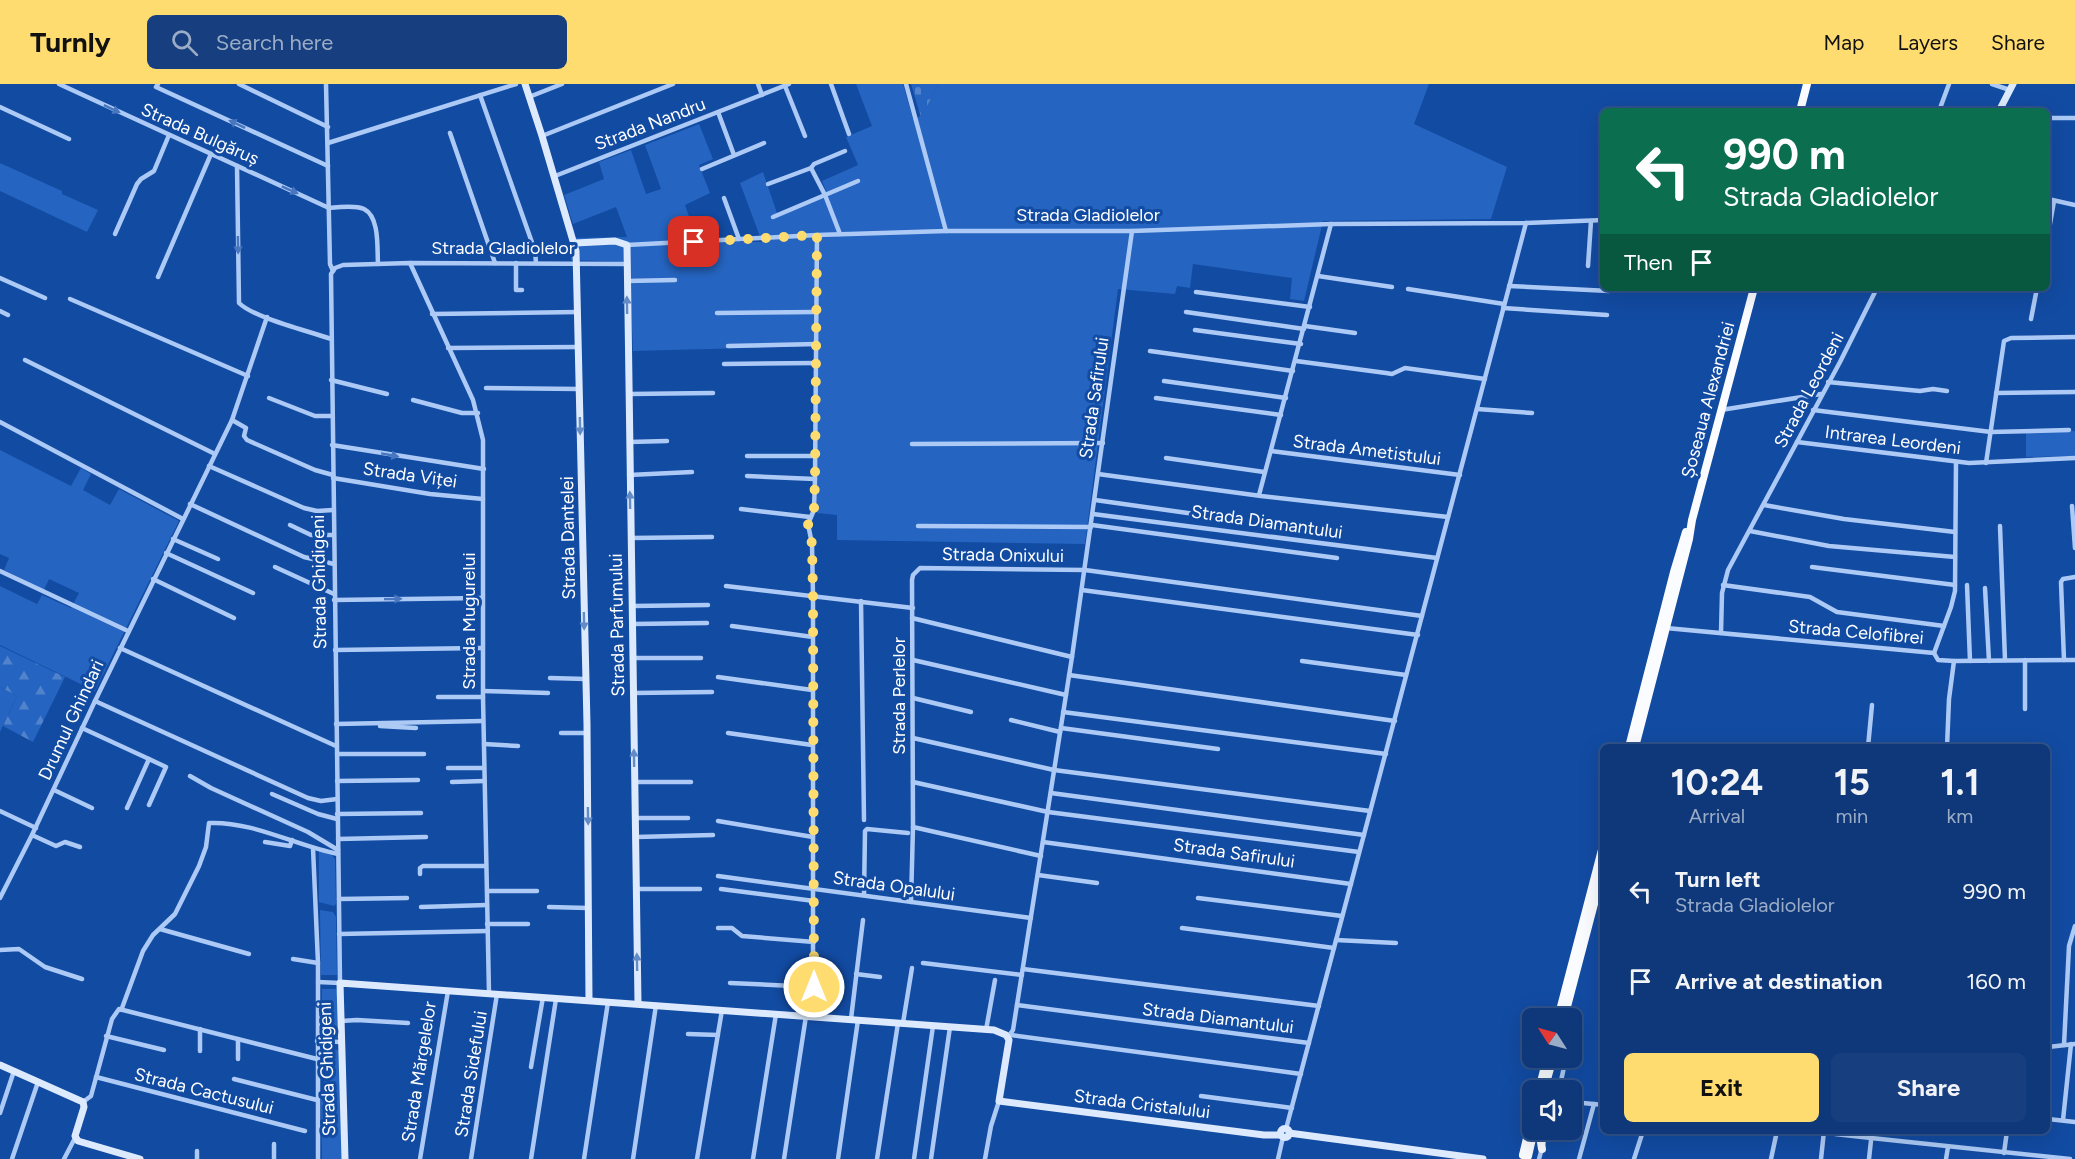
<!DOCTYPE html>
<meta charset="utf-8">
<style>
:root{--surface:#0e387a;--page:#173f7f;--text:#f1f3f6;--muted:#9bacc7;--line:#2e528b;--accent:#ffdc70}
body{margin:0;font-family:Figtree,sans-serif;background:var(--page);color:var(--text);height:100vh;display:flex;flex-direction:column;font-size:22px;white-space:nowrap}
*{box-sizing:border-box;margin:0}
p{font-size:20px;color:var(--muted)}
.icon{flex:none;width:33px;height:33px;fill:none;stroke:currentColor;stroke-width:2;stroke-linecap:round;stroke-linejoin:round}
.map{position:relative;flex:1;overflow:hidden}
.side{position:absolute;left:1600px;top:660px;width:450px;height:390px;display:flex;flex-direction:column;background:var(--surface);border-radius:9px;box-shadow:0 6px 24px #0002,0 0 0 2px var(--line)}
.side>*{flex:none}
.hud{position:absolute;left:1600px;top:24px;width:450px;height:183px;border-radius:9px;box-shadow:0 6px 24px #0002,0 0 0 2px var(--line);background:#0b6e4f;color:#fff;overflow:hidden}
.needle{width:39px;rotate:306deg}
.controls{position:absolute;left:1522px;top:924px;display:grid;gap:12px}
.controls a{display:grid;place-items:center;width:60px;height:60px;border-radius:9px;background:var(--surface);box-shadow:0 6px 24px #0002,0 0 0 2px var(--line);font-size:30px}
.pin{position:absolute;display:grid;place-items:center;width:51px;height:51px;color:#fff;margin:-26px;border-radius:12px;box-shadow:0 3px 9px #0006}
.me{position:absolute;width:66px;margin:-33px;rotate:0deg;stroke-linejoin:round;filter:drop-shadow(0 0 4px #0008)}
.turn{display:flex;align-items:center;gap:21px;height:126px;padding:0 24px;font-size:27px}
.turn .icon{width:78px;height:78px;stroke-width:2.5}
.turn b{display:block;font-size:42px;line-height:51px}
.then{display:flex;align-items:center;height:57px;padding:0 24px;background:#0003;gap:12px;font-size:22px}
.eta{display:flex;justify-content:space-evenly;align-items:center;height:102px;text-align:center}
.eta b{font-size:36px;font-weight:700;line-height:42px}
.primary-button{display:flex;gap:12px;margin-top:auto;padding:12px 24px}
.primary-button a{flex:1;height:69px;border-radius:9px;background:var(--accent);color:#111;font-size:24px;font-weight:700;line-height:69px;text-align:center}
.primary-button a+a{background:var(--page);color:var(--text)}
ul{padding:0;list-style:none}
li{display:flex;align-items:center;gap:18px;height:90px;padding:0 24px}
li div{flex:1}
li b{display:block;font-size:22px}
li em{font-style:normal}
header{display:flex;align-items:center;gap:36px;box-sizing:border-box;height:84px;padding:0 30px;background:var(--accent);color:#111}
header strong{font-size:28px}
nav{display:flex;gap:33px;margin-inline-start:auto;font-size:21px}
.search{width:420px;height:54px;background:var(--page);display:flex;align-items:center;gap:15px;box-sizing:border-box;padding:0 21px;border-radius:9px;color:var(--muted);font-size:22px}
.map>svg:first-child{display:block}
.green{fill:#2564c0}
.forest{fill:url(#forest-firs)}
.cemetery{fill:url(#cemetery-stones)}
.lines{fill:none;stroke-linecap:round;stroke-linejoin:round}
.street{stroke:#accaf5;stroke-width:4.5}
.secondary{stroke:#ddeafd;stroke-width:7}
.primary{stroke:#fafcff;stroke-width:8}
.oneway{fill:#4877bf}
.oneway2{fill:#638bc6}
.route{stroke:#ffdc70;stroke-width:10;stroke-dasharray:0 18}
.labels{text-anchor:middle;stroke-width:6;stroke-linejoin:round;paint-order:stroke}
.street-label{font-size:18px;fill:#fff;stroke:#124ba2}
</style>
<header>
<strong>Turnly</strong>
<div class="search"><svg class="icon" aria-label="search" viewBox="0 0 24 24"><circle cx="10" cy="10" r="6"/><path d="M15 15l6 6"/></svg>Search here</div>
<nav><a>Map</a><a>Layers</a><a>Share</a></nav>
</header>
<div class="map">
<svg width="2075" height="1075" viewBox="0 0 2075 1075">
<defs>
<pattern id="forest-firs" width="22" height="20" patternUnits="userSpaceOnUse" patternTransform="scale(1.5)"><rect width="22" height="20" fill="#2564c0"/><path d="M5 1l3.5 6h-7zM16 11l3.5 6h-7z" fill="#5183cd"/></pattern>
<pattern id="cemetery-stones" width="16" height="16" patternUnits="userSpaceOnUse" patternTransform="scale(1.5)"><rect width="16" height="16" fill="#2564c0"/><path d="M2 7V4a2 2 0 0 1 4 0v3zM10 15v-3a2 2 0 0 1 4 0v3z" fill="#5183cd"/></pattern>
</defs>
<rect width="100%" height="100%" fill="#124ba2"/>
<g class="green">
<path d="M856 0H903L913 35 921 32 939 0H1429L1414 40 1507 83 1491 135 1323 137 1304 217 1290 215 1292 194 1193 180 1190 204 1177 202 1175 210 1118 205 1085 460 837 456V431L817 429 815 262 633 267 629 178 571 176 570 154 627 153 616 123 573 140 564 111 604 95 599 78 631 66 646 110 661 105 645 61 699 40 713 75 699 81 710 109 685 121 698 158H762L740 99 763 88 778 132 828 112 822 97 858 81 846 53 872 42Z"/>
<path d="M0 79 62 107V110L98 126 87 148 0 107Z"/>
<path d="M2075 347V372L2026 373V348Z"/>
<path d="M0 366 71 402 81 384 91 390 83 406 110 421 119 405 179 437 95 607 0 561V502L37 520 42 511 71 524 79 509 49 495 44 506 4 486 9 474 0 470Z"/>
<path d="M0 603 17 612 0 648Z"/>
<path d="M319 767 331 770 335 775 336 820 334 822 319 818Z"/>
<path d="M320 826 333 828 336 833 337 891H321Z"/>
<path d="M322 905H336L338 907V954L321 955Z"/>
<path d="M321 965 339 966 342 1075H322L321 1016 324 1012 325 975 321 972Z"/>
</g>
<path class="forest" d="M0 562 65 593 33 658 3 642 17 612 0 603Z"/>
<path class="cemetery" d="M911 0H939L921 33Z"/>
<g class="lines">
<g class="street">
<path d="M59 0 329 124C339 123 355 121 364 125 380 133 377 165 378 180"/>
<path d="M158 0 156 3 328 82"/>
<path d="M239 0 328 43"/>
<path d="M326 0 330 180 333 187"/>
<path d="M758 0 762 11"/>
<path d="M831 0 849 50"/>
<path d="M906 0 946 147"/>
<path d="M1992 0 2010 6"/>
<path d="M785 2 805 52"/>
<path d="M480 11 535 167 536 179"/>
<path d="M529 13 562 0"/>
<path d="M0 23 69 55"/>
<path d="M1939 27 1949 0"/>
<path d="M718 28 734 71"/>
<path d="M2048 34H2075"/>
<path d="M450 49 495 179"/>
<path d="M542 52 673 0"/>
<path d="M328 59 516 0"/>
<path d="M237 82 239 219C254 234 309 247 331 255"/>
<path d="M811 84 814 80 845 67"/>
<path d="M702 85 764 59"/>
<path d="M555 92 789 0"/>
<path d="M768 100 811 84 825 111 840 150"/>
<path d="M724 114 739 155"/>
<path d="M2048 115 2075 121"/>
<path d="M773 133 858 97"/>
<path d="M115 150 137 100 141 95 154 87 169 51"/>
<path d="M2048 151 2054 117"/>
<path d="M627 161 817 151 946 147H1132L1331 140 1526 139 1604 136"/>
<path d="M410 179 473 316 483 356V613L489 909"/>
<path d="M516 179V206H522"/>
<path d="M1588 182 1591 137"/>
<path d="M1318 192 1392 203"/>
<path d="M158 193 211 70"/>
<path d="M0 194 45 214"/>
<path d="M627 197 675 196"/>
<path d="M1509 202 1609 207"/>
<path d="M1408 205 1504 220"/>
<path d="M1196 208 1310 223"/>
<path d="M70 215 248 292"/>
<path d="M1503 224 1607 231"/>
<path d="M0 227 8 231"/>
<path d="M1186 228 1304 245"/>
<path d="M717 229 816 228"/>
<path d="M432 230 578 228"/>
<path d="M2031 235 2037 204"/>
<path d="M1305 242 1355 249"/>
<path d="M1195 246 1301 260"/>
<path d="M728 262 817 260"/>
<path d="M448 264 578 263"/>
<path d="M1150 267 1293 287"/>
<path d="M25 276 215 370"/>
<path d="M1296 277 1386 289 1392 290 1405 284 1485 295"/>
<path d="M724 280 816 279"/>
<path d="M331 296 387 310"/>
<path d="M1164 297 1286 314"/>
<path d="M1828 298 1920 307 1933 305 1947 307"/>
<path d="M486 304 579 305"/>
<path d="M1996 309 2075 308"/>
<path d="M629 310 713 309"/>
<path d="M269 314 315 332H332"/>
<path d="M1156 314 1281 331"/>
<path d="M413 316 462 329H478"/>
<path d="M1477 325 1532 329"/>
<path d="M1721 326 1821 310"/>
<path d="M1813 326 1991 348 2069 346"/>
<path d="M232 336 246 344 244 352 247 356 315 386 333 391"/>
<path d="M0 338 183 435"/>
<path d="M629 358 667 357"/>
<path d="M1797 358 1969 379 2075 374"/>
<path d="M912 360 1103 359"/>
<path d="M332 361 484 385"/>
<path d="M1271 367 1460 391"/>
<path d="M747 372H816"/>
<path d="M1166 374 1264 388"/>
<path d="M1986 379 2004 257 2011 254 2075 253"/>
<path d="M209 382 304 424 317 427 333 426"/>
<path d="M1098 390 1261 412 1448 433"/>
<path d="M629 391 692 388"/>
<path d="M747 392 815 395"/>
<path d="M333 394 430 410 483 415"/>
<path d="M1259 411 1331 140"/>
<path d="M1095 416 1209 432"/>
<path d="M190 420 304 473 334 480"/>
<path d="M1764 421 1844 435 1955 448"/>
<path d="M2072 422 2075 464"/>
<path d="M741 425 810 433"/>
<path d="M1093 430 1437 474"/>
<path d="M290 441 311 451H333"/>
<path d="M1092 441 1337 474"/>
<path d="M918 442 1091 443"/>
<path d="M2000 442 2005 576"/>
<path d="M1750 447 1829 462 1955 473"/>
<path d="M631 454 712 453"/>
<path d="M173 455 218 475"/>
<path d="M166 469 253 509"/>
<path d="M275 483 334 510"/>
<path d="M1812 483 1955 501"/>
<path d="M0 487 128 547"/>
<path d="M153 495 234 534"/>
<path d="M1723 501 1810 513 1837 528 1944 542"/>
<path d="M1967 501 1970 577"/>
<path d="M726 502 913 524"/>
<path d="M1985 504 1989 577"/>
<path d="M1082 506 1418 551"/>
<path d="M334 516 482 514"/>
<path d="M861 517 864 736"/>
<path d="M632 522 708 521"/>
<path d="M912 534 1072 573"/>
<path d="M632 540 707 539"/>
<path d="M732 542 813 553"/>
<path d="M1666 544 1934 569"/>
<path d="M1721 549 1722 509 1728 486 1840 278 1877 204"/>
<path d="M120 564 336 662"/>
<path d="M335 566 482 564"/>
<path d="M1934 569 1951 523 1955 507 1956 378"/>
<path d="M1934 569 1938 576 1954 577 2075 576"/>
<path d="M633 574H701"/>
<path d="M913 576 1066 611"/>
<path d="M2064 576 2061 498 2063 495 2075 493"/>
<path d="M1302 577 1406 591"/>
<path d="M1069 591 1395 637"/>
<path d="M718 593 812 606"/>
<path d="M550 594 586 595"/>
<path d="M483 607 548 609"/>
<path d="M633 609 712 608"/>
<path d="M438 613H483"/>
<path d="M913 614 971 628"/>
<path d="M95 617 308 714 321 717 337 715"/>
<path d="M2025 625V576"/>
<path d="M1063 628 1386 670"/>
<path d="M1011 636 1060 648"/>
<path d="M336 640 483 637"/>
<path d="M380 642 416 644"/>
<path d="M82 644 149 675 127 724"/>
<path d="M1061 644 1218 665"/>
<path d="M561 649H587"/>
<path d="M728 649 812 661"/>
<path d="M913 654 1054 686 1370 727"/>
<path d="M484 660 518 662"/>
<path d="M1868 663 1872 621"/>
<path d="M1947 663 1949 615 1954 577"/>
<path d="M337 670H424"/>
<path d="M448 684H484"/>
<path d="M190 692 211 704 308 748 338 766"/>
<path d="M337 697 418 696"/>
<path d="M452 698 484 697"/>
<path d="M635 698H691"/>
<path d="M913 698 1048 728 1359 768"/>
<path d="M54 706 92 724"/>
<path d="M1051 709 1364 751"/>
<path d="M272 710 318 730 337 735"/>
<path d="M149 721 166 683 149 675"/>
<path d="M0 727 36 744"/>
<path d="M337 730 421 729"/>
<path d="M635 734H688"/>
<path d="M718 737 813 753"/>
<path d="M913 743 1041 772"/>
<path d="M32 751 56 762 65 758 80 763"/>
<path d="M636 753 713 751"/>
<path d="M338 755 426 753"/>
<path d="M265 758 290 762 292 756"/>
<path d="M1043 758 1351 800"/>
<path d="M313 764 318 879V1075"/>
<path d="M420 790V784L423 782H486"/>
<path d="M1038 791 1097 799"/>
<path d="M718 792 1031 834"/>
<path d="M637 805H700"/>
<path d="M721 805 814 817"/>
<path d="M487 807H537"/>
<path d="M864 811 865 747 867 745 908 749"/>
<path d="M0 814 32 751 95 617 232 336 267 233"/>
<path d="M1198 814 1342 832"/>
<path d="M339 815 407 814"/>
<path d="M911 818 913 743 912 496 913 491 920 484 1085 486 1422 532"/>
<path d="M421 823 487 821"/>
<path d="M549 823 588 824"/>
<path d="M487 840H528"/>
<path d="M718 844H732L742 852 814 858"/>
<path d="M1182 844 1334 864"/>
<path d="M160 845 249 870"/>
<path d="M339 850 488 847"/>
<path d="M1336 856 1396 859"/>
<path d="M0 866 19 865 45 883 82 895"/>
<path d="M293 875 318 879"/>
<path d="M923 879 1022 891"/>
<path d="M1023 885 1319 922"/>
<path d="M856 890 880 893"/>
<path d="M318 898 340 899 331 190 335 184 343 181 410 179 628 180"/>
<path d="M730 899 814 903"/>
<path d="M1017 921 1309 959"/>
<path d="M122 924 143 867 153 851 175 830 199 782 206 763 209 739C253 737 296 762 338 770"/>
<path d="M813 932V512L812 460 808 440 814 426 815 395 817 151"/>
<path d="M851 935 863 836"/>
<path d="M341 937 357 936 408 939"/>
<path d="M903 939 912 884"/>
<path d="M200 945V967"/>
<path d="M986 946 995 896"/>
<path d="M688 950 718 951"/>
<path d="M1011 951 1301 990"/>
<path d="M106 952 164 966"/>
<path d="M1008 953 1013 946 1072 573 1132 147"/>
<path d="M317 957 341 958"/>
<path d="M2064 961 2069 862 2075 842"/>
<path d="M2048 963 2075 960"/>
<path d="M238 975V955"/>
<path d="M531 983 543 913"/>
<path d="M96 993 305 1047"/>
<path d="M234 995 317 1016"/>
<path d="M1559 1006 1566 974"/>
<path d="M1201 1012 1292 1024"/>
<path d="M83 1018 91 1012 112 935 119 925 317 975"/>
<path d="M1572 1018 1604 1021"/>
<path d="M0 1029 14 987"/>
<path d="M2048 1035 2075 1038"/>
<path d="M2063 1036 2071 960"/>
<path d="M1286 1045 1526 139"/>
<path d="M1827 1047 1835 1050 1871 1054 2070 1075"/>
<path d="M274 1060V1075"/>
<path d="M197 1067V1075"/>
<path d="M2004 1069 2007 1047"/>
<path d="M12 1075 38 998"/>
<path d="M64 1075 75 1054"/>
<path d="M420 1075 448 907"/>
<path d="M471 1075 497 910"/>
<path d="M531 1075 556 915"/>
<path d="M584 1075 608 918"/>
<path d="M633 1075 656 921"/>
<path d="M697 1075 722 926"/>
<path d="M753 1075 776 930"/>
<path d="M784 1075 806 932"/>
<path d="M838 1075 858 936"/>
<path d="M877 1075 898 939"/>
<path d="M914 1075 933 942"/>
<path d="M931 1075 950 943"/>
<path d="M985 1075 991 1042 999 1017"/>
<path d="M1278 1075 1283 1053"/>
<path d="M1539 1075 1547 1046"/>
<path d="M1579 1075 1594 1020"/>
<path d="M1634 1075 1643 1047"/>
<path d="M1771 1075 1777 1047"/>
<path d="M1821 1075 1824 1047"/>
<path d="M1869 1075 1872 1047"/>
<path d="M1946 1075 1948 1063"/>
</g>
<g class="secondary">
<path d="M525 0 542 52 576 167 587 640 589 916"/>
<path d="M1999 27 2013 0"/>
<path d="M575 159 615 157 627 161 638 919"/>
<path d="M0 981 83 1018 84 1023 75 1052 78 1057 140 1075"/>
<circle cx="1285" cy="1049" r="4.5"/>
<path d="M1289 1049 1483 1075"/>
<path d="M345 1075 340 899 994 946 1006 951 1009 956 999 1017 1264 1051H1281"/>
</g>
<g class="primary">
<path d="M1800 27 1807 0"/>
<path d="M1629 663 1674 488 1686 448"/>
<path d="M1635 663 1689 455 1692 436 1754 204"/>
<path d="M1558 934 1604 758"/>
<path d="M1564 934 1604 782"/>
<path d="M1539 1006 1547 974"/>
<path d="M1544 1006 1553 974"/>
<path d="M1539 1046 1542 1065"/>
<path d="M1523 1071 1533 1029"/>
<path d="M1528 1072 1534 1046"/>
</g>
</g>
<defs><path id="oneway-solid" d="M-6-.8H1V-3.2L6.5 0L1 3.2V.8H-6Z" transform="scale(1.5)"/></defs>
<g class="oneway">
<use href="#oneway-solid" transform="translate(112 25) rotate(25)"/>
<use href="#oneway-solid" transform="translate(237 40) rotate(-155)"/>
<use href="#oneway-solid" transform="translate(290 106) rotate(24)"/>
<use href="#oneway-solid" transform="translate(238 161) rotate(89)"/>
<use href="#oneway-solid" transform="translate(390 371) rotate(10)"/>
<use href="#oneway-solid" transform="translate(393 515) rotate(-1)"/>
</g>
<g class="oneway2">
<use href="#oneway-solid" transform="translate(627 221) rotate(-91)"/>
<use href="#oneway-solid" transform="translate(580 342) rotate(89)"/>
<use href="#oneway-solid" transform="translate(630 416) rotate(-91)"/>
<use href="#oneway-solid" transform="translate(584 537) rotate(89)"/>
<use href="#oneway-solid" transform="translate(634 674) rotate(-91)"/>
<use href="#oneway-solid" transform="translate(588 732) rotate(89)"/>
<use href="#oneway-solid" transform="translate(637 878) rotate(-91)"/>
</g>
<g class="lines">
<path class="route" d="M694 158 817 151 815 395 814 426 808 440 812 460 813 512 814 903"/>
</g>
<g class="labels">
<g class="street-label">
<text transform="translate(650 40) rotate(-21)" y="6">Strada Nandru</text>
<text transform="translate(200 50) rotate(24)" y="6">Strada Bulgăruș</text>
<text x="1088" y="137">Strada Gladiolelor</text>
<text x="503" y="170">Strada Gladiolelor</text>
<text transform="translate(1809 306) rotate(-62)" y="6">Strada Leordeni</text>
<text transform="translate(1094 314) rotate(-82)" y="6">Strada Safirului</text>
<text transform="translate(1708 316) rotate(-75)" y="6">Șoseaua Alexandriei</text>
<text transform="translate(1893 356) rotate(7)" y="6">Intrarea Leordeni</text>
<text transform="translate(1367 366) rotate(7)" y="6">Strada Ametistului</text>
<text transform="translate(410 391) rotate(8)" y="6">Strada Viței</text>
<text transform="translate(1267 438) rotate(8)" y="6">Strada Diamantului</text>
<text transform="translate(568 454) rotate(-91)" y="6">Strada Dantelei</text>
<text transform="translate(1003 471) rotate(1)" y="6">Strada Onixului</text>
<text transform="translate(319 498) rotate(-91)" y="6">Strada Ghidigeni</text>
<text transform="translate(469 537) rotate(-90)" y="6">Strada Mugurelui</text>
<text transform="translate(617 541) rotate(-91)" y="6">Strada Parfumului</text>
<text transform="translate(1856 548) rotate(5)" y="6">Strada Celofibrei</text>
<text transform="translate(899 612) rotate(-90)" y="6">Strada Perlelor</text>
<text transform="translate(71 636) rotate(-65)" y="6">Drumul Ghindari</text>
<text transform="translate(1234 769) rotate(8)" y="6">Strada Safirului</text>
<text transform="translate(894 802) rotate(8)" y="6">Strada Opalului</text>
<text transform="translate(1218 934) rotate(7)" y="6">Strada Diamantului</text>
<text transform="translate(327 985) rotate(-92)" y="6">Strada Ghidigeni</text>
<text transform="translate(419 988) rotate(-81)" y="6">Strada Mărgelelor</text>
<text transform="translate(471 990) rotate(-81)" y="6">Strada Sidefului</text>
<text transform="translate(204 1007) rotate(14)" y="6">Strada Cactusului</text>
<text transform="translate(1142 1020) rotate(7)" y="6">Strada Cristalului</text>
</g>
</g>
</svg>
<div class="controls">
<a><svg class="needle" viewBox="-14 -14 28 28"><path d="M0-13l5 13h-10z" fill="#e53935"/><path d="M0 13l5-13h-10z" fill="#9bacc7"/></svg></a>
<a><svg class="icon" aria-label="sound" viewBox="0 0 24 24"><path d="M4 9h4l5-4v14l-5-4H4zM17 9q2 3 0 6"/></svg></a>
</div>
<div class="pin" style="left:694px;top:158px;background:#d93025"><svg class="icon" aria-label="arrive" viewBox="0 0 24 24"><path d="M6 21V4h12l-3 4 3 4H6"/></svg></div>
<svg class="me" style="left:814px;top:903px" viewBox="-20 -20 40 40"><circle r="17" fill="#ffdc70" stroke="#fff" stroke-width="3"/><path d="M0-11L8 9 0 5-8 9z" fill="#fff"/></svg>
<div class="hud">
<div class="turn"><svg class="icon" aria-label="left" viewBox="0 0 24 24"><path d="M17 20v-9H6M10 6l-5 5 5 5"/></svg><div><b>990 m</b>Strada Gladiolelor</div></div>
<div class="then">Then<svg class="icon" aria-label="arrive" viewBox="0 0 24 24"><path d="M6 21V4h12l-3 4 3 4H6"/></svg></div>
</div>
<section class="side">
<div class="eta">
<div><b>10:24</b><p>Arrival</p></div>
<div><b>15</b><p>min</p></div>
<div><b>1.1</b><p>km</p></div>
</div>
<ul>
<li><svg class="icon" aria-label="left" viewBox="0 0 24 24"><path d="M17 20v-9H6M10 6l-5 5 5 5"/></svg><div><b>Turn left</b><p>Strada Gladiolelor</p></div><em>990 m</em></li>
<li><svg class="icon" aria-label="arrive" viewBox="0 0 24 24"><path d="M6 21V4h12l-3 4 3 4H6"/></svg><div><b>Arrive at destination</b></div><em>160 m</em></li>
</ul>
<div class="primary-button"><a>Exit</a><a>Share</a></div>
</section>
</div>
